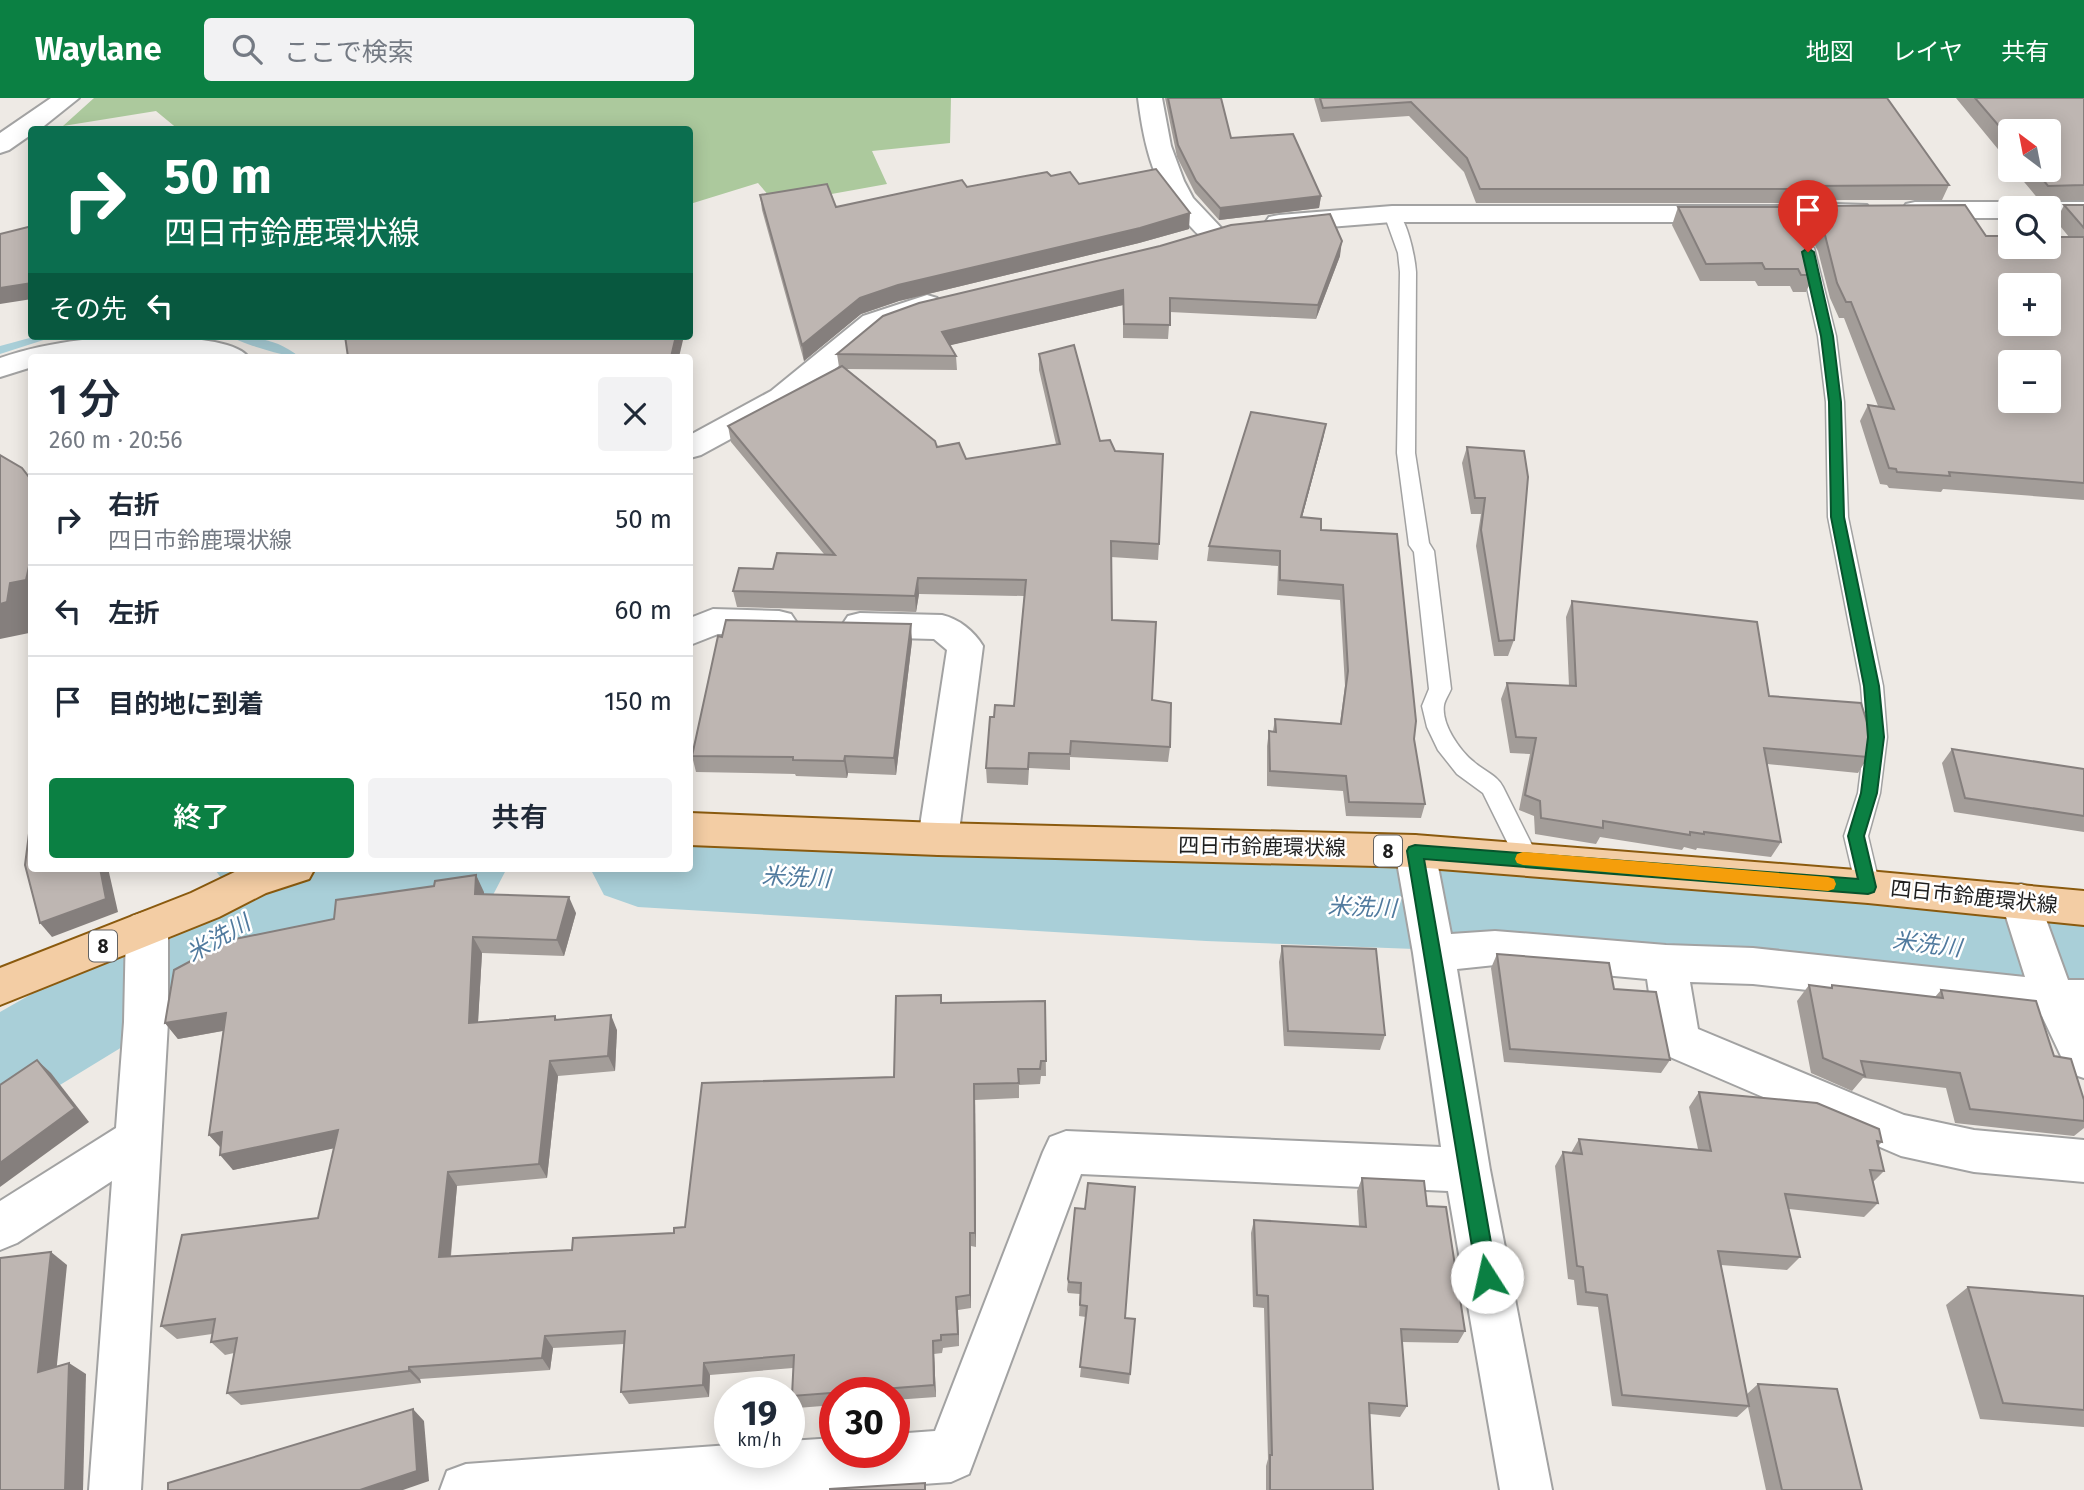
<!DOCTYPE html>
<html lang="ja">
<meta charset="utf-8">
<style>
:root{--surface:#fff;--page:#f2f2f3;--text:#1f2937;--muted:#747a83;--line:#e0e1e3;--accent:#0b8043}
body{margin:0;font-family:"Fira Sans","Noto Sans JP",sans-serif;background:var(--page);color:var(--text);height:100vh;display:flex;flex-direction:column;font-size:26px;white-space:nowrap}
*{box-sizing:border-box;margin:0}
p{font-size:23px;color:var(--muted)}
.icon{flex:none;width:38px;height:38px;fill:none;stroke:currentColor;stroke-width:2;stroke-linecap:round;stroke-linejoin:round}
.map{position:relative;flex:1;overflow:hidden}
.sheet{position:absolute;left:28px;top:256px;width:665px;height:518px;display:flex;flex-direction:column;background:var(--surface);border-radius:7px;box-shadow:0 4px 18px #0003}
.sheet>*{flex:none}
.top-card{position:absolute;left:28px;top:28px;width:665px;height:214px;border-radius:7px;box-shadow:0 4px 18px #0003;background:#0b6e4f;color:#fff;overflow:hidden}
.needle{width:46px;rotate:328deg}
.controls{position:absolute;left:1998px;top:21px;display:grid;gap:14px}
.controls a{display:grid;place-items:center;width:63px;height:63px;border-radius:7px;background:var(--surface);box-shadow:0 4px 18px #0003;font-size:35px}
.speed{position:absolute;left:714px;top:1279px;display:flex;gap:14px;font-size:35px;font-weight:700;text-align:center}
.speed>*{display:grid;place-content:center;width:91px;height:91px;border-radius:50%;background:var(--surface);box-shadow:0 4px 18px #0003;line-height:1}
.speed small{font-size:18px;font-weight:400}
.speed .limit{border:10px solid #d22;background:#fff;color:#111}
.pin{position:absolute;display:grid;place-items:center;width:60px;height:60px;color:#fff;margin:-72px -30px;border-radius:50% 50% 50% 0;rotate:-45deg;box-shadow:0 0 7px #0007}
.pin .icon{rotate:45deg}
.me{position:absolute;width:77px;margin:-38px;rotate:350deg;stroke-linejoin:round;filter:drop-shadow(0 0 5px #0008)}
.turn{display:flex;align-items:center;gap:24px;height:147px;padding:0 21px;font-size:32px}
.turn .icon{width:91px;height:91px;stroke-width:2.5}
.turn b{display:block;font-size:49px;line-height:60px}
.then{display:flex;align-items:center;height:66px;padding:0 21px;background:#0003;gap:14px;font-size:26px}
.round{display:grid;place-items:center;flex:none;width:74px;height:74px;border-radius:7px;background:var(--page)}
.summary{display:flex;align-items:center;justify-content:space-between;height:119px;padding:0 21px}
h1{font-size:42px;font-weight:600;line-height:52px}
.primary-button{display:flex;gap:14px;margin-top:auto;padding:14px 21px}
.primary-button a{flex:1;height:80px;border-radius:7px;background:var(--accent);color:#fff;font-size:28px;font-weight:600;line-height:80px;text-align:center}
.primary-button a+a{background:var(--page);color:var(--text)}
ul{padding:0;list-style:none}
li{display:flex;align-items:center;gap:21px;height:91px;padding:0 21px;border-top:2px solid var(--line)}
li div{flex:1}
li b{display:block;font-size:26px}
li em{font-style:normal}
header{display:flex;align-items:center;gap:42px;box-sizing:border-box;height:98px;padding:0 35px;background:var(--accent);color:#fff}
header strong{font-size:33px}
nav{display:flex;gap:38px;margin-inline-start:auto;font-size:24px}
.search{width:490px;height:63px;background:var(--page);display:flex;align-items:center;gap:18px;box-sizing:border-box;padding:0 24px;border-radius:7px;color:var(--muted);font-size:26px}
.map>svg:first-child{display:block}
.forest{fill:#acc99d}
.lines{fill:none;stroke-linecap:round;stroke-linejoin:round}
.stream{fill:#a9cfd8;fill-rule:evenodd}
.river{fill:#a9cfd8;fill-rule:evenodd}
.service-casing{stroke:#a2a2a2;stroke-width:3}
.minor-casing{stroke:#a2a2a2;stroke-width:4}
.primary-casing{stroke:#8a5a0e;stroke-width:4}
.service{fill:#fff;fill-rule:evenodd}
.minor{fill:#fff;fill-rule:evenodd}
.primary{fill:#f3cda4;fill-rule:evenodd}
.wall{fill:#a39d99}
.shaded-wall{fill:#857f7d}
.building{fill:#beb6b2;stroke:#857f7d;stroke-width:2;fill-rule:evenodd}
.route{fill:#0b8043;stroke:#07532c;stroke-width:2}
.slow{fill:#f59e0b}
.labels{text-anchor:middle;stroke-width:5;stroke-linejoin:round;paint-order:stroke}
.shield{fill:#fff;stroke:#626262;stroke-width:2}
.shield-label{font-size:19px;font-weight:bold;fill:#1e1e1e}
.street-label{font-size:21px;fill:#1e1e1e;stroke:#fff}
.water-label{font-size:23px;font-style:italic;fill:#507a9e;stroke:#fff}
</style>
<header>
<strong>Waylane</strong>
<div class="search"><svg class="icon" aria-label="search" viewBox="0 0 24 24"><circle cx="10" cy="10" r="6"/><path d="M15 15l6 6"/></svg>ここで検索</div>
<nav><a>地図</a><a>レイヤ</a><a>共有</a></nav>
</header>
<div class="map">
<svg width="2084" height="1392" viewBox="0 0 2084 1392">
<rect width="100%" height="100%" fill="#eeeae5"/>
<path class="forest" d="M94 0H951L950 45 872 53 887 86 776 106 758 85 690 106V32H179L156 13 63 28Z"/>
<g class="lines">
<g class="stream">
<path d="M37 238H56L0 256V248Z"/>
<path d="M230 238C253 238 281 242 299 259 287 259 239 245 230 238Z"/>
<path d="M214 770H231L262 812 264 817 262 822 256 824 250 822Z"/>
</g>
<g class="river">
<path d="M690 734 1206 763 1705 780 2084 821V907L1705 862 1206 843 638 809 604 797 590 770H690Z"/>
<path d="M277 770H507L493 797 459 809 434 811 333 833 289 847 37 1001 0 1015V914L221 788Z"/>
</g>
<g class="service-casing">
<g id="service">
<path d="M1392 111C1407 115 1415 160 1416 174L1415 355 1429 445 1434 453 1451 591C1449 596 1445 602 1444 607 1441 626 1460 653 1474 664 1484 673 1497 677 1503 689L1539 761 1535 768 1527 770 1519 768 1483 695 1457 676 1438 652 1427 629 1422 608 1429 591 1414 454 1409 447 1397 355 1400 174 1398 155 1384 116Z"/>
<path d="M1806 145 1814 150 1836 238 1844 304 1848 419 1883 588 1887 639 1880 695 1868 738 1880 789 1876 796 1868 799 1860 796 1856 789 1844 738 1858 695 1865 639 1861 588 1828 419 1826 304 1818 238 1798 150Z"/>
</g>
</g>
<g class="minor-casing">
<g id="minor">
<path d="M51 0H79L39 32H32V36L9 52 0 55V35Z"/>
<path d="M1138 0H1162L1171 48 1184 83 1193 100 1226 135 1222 141C1206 145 1200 139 1190 128 1154 93 1144 48 1138 0Z"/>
<path d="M1915 104H2011L2020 106 2023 110H2011V120H1915L1906 118 1902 112 1906 106Z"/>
<path d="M2049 104H2084V120H2049V110H2037L2040 106Z"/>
<path d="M1804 105 1867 107 1871 113 1867 119C1842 125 1814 119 1787 124H1392L1279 133 1269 131 1265 125 1269 119 1279 117 1392 108H1787Z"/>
<path d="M927 197 937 200 941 206 937 212 883 230 793 307 701 357 690 360V337L771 293 863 218Z"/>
<path d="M162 238C183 240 236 242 248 259L134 256 32 259V269L0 279V260C52 242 107 238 162 238Z"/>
<path d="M713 511 779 513 791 516 797 525 791 534 779 537 718 536 690 547V520Z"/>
<path d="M860 515 942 517C959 521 974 533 983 548L958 741 952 752 938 757 924 752 918 741 947 552 934 541 860 539 848 536 842 527 848 518Z"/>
<path d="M1415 737 1429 742 1435 753 1451 836 1495 833 1666 847 1753 850 2025 879 2001 803 2007 791 2021 786 2035 791 2068 882H2084V980L2069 975 2042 918 1753 886 1690 884 1698 931 1904 1017 1974 1032 2084 1042V1084L1974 1074 1901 1058 1663 956 1656 943 1647 881 1495 867 1457 871 1490 1072 1552 1392H1500L1448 1093 1081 1076 969 1376 951 1384 837 1392H440L447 1373 466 1366 730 1347V1354H789V1343L835 1340V1354H894V1336L935 1333 1043 1054 1050 1039 1066 1033 1441 1049 1413 855 1395 753 1401 742Z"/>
<path d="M147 813 162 818 168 830V924L141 1392H89L112 1083 17 1145 0 1152V1103L116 1030 124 924 126 830 132 818Z"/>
</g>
</g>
<g class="primary-casing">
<g id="primary">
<path d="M690 715 938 725 1415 737 1868 773 2084 793V827L1868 805 1415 769 938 757 690 747Z"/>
<path d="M243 770H315L309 781 266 795 219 819 0 907V870L191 795Z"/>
</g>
</g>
<use href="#service" class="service"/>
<use href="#minor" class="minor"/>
<use href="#primary" class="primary"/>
</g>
<g class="wall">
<path d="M1165 0H1221L1231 40 1321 98 1319 110 1219 122 1195 95 1177 59Z"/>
<path d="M1314 0H1887L1949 87 1942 102H1804L1787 105H1476L1464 74 1409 18 1321 24Z"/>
<path d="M1956 0H2084V102L2040 103 2014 72H2049L2011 33V67Z"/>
<path d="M1051 78 1079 86 1189 131 1139 145 899 203 861 216 804 263 762 112 760 97 836 109 967 89Z"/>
<path d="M2064 107H2084V402L1943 391 1941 394 1889 390 1887 387 1880 386 1860 323 1868 307 1878 308 1844 220H1839L1830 200 1818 153 1802 124 1809 108 1986 138 2069 139 2056 123Z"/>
<path d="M1678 109 1814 177 1806 194H1793L1790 188H1758L1755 183H1700L1672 127Z"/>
<path d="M1340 158 1316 221 1170 214 1168 241 1123 240V207L950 247 956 258 957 272 846 271 937 349 966 361 1056 346 1039 272V256L1100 343 1159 446 1158 462 1111 459 1112 522 1152 602 1170 649 1168 664 1070 659V672L1029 670 1028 687 987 685 986 670 994 619 1014 608 1024 498 919 496 916 514 737 509 733 493 773 471 824 456 731 344 728 328 839 269 837 256Z"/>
<path d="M1326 326 1323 341 1302 419 1321 432 1414 641 1425 706 1421 720 1346 718 1343 693 1267 688V648L1269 633H1273L1275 621 1340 625 1345 588 1340 502 1277 497 1278 468 1207 463 1209 448Z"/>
<path d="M1467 349 1524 353 1514 542 1508 558H1494L1476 448 1481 416H1471L1462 365Z"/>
<path d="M1572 503 1769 598 1868 659 1858 675 1767 666 1781 744 1771 759 1697 750 1696 752 1684 749 1682 752 1600 739 1596 746 1535 736 1534 718 1519 712 1530 656 1510 655 1501 601 1507 585 1569 588 1566 519Z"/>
<path d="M912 543 896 677 848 675 847 680 796 678 795 676 696 674 692 658Z"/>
<path d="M1952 651 2084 671V734L1954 714 1942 665Z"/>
<path d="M476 777 484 796 576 815 564 858 482 855 478 924 555 918 557 922 617 932 615 973 558 978 547 1080 457 1088 451 1158 572 1152 674 1135 685 1129 894 979 942 905 1045 903 1046 978H1041L1040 986 1019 987V1000L975 1002 976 1149 971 1148V1210L958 1212 959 1248 943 1250 942 1255 934 1256 936 1299 894 1302V1295H835V1307L797 1310 792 1298 793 1270 710 1277 709 1299 629 1306 621 1294 624 1246 553 1250 550 1272 420 1281 421 1285 241 1307 227 1295 234 1255 225 1257 211 1244 212 1236 177 1241 161 1228 318 1120 334 1050 233 1072 220 1049 209 1037 223 933 178 941 165 925 334 821 434 788Z"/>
<path d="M1282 848 1385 937 1380 952 1284 948 1279 864Z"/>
<path d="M1497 856 1614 891 1670 962 1661 975 1504 964 1491 870Z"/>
<path d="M1809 887 1830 890 1832 887 1935 899 1941 892 2054 958 2084 1002V1030L2074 1038 1955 1025 1946 990 1863 980 1852 993 1811 975 1797 903Z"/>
<path d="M1699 994 1882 1044 1878 1048 1884 1073 1873 1084 1878 1105 1864 1119 1789 1111 1800 1159 1787 1172 1721 1167 1747 1296 1758 1286 1862 1392H1766L1748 1309 1737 1319 1612 1308 1598 1209 1577 1207 1574 1182 1568 1181 1555 1068 1563 1054 1571 1055 1579 1041 1698 1051 1689 1009Z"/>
<path d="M1362 1080 1427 1108 1465 1233 1458 1245 1402 1244 1407 1308 1400 1319 1370 1316 1373 1392H1266V1368L1268 1361 1264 1210 1253 1209 1251 1135 1254 1122 1359 1128 1357 1093Z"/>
<path d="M1075 1110 1125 1220 1135 1221 1129 1286 1080 1279 1086 1219 1079 1218 1080 1196 1068 1195 1067 1192Z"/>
<path d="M1968 1189 2084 1198V1329L1980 1321 1946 1207Z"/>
</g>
<g class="shaded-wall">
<path d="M1810 88 1804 102 1787 105 1793 91Z"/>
<path d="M1321 98 1319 110 1219 122 1220 110Z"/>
<path d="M1190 115 1189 131 1139 145 899 203 861 216 804 263 802 247 860 200 898 187Z"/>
<path d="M1342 143 1340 158 1316 221 1318 207Z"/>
<path d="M32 185V201L0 206V190Z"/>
<path d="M1123 192V207L943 249 942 234Z"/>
<path d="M676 238H684L679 259H671Z"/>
<path d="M1326 326 1323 341 1298 434 1301 419Z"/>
<path d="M32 455V518L29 535 0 541V506L10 485Z"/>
<path d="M918 480 919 496 916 514 915 498Z"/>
<path d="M911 526 912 543 896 677 894 660Z"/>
<path d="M845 658 848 675 847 680 844 663Z"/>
<path d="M100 770H108L118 814 52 839 40 825Z"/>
<path d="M476 777 484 794V812L475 796Z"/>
<path d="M569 799 576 815 564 858 557 842Z"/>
<path d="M473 839 482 855 477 941 469 925Z"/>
<path d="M226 915 238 930 178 941 165 925Z"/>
<path d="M611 917 617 932 615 973 608 958Z"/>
<path d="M37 962 51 975 89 1024 0 1089V1065Z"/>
<path d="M550 963 558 978 547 1080 539 1066Z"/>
<path d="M974 986 975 1002 976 1149 975 1135Z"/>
<path d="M338 1032 349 1047 233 1072 220 1057Z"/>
<path d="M222 1034 223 1052 209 1037Z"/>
<path d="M448 1074 457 1088 449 1173 439 1159Z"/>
<path d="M970 1135 971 1148V1210L970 1197Z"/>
<path d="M51 1154 67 1167 55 1286 38 1274Z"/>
<path d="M956 1199 958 1212 959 1248 958 1236Z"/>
<path d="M545 1238 553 1250 550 1272 542 1260Z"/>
<path d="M933 1243 934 1256 936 1299 934 1287Z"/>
<path d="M69 1265 86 1276 83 1392H65Z"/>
<path d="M704 1265 710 1277 709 1299 703 1287Z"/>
<path d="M409 1269 420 1281 421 1285 409 1273Z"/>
<path d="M413 1311 424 1323 429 1383 403 1392H360Z"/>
</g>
<g class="building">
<path d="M1168 0H1221L1231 40 1293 36 1321 98 1220 110 1196 83 1178 47Z"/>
<path d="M1320 0H1887L1949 87 1810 88 1793 91H1480L1467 60 1411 4 1323 10Z"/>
<path d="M1975 0H2084V87L2048 88 2035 72H2049V33H2011V42Z"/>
<path d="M1156 71 1190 115 1140 130 898 187 860 200 802 247 760 97 827 86 836 109 962 82 967 89 1047 74 1051 78 1070 74 1079 86Z"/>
<path d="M1965 107 1986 138H2011V149H2049V139H2084V385L1949 374 1950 378 1897 374 1896 371 1889 370 1868 307 1894 311 1851 204H1846L1837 185 1825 137 1809 108ZM2011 187H2049V226H2011ZM2011 264H2049V303H2011Z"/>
<path d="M2064 107H2084V130Z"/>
<path d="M1678 109H1789L1805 137 1814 177H1801L1798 171H1765L1762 165 1706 166Z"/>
<path d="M1330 116 1342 143 1318 207 1170 200V227L1124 226 1123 192 942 234 956 258 837 256 883 218 919 205 1160 148 1231 127Z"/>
<path d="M32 128V185L0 190V136Z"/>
<path d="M345 238H676L671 259H348Z"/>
<path d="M1074 247 1100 343 1110 342 1115 353 1163 356 1159 446 1111 443 1112 522 1156 524 1152 602 1171 605 1170 649 1071 643 1070 656 1029 655 1028 671 986 670 990 619H994L995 607 1014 608 1026 482 918 480 915 498 733 493 739 470 773 471 777 455 835 457 728 328 842 268 935 343 937 349 959 345 966 361 1060 346 1039 256Z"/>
<path d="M1251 314 1326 326 1301 419 1321 421V432L1397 436 1416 623 1414 641 1425 706 1349 704 1346 678 1270 673 1269 633 1276 634 1275 621 1341 626 1348 573 1343 487 1280 482V453L1209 448Z"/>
<path d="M1467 349 1524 353 1528 379 1514 542 1499 543 1481 432 1485 400H1475Z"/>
<path d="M0 357 22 370 32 383V455L26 482 10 485 7 504 0 506Z"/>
<path d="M1572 503 1757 524 1769 598 1861 605 1871 637 1868 659 1764 650 1781 744 1704 734V736L1690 734V737L1603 723V730L1541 720 1540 703 1525 697 1536 640 1516 639 1507 585 1576 588Z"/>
<path d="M726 522 911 526 894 660 845 658 844 663 793 662V659L692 658 718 538 722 539Z"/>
<path d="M1952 651 2084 671V718L1965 700Z"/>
<path d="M32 712V770H100L106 801 40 825 25 767Z"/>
<path d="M476 777 475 796 569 799 557 842 473 839 469 925 555 918V922L611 917 608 958 550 963 539 1066 448 1074 439 1159 572 1152 573 1140 674 1135V1130L685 1129 702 985 894 979 896 898 941 897V905L1045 903 1046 963H1041L1040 971H1018L1019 985 974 986 975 1135H970V1197L956 1199 958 1236 941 1237V1242L933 1243 934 1287 792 1298 794 1257 704 1265 703 1287 621 1294 625 1233 545 1238 542 1260 409 1269V1273L227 1295 237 1240 211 1244 215 1221 161 1228 182 1137 318 1120 338 1032 220 1057 222 1034 209 1037 226 915 165 925 174 872 230 842 334 821 336 802 434 788 435 783Z"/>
<path d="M1282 848 1376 851 1385 937 1288 933Z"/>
<path d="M1497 856 1609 865 1614 891 1656 894 1670 962 1510 951Z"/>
<path d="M1809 887 1832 890V887L1943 900 1941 892 2036 903 2054 958 2071 961 2084 1002V1023L1970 1011 1960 975 1861 963 1865 978 1823 960Z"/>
<path d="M37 962 75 1010 0 1065V987Z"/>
<path d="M1699 994 1817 1005 1879 1031 1882 1044 1877 1043 1884 1073 1870 1072 1878 1105 1785 1096 1800 1159 1718 1153 1749 1308 1622 1297 1607 1197 1586 1194 1583 1169 1577 1168 1563 1054 1582 1056 1579 1041 1711 1053Z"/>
<path d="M1362 1080 1424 1083 1427 1108 1446 1109 1465 1233 1401 1231 1407 1308 1369 1305 1373 1392H1270V1357H1272L1268 1198 1257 1197 1254 1122 1366 1129Z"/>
<path d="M1088 1085 1135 1089 1125 1220 1135 1221 1130 1276 1080 1269 1087 1208 1080 1207 1081 1185 1069 1184 1068 1181 1075 1110 1085 1111Z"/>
<path d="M51 1154 38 1274 69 1265 65 1392H0V1160Z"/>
<path d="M1968 1189 2084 1198V1312L2003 1305Z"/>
<path d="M1758 1286 1837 1291 1862 1392H1782Z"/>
<path d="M413 1311 417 1373 360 1392H168V1385Z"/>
<path d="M925 1385V1392H830V1391Z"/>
</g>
<path class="route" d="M1808 150 1814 154 1833 238 1841 304 1844 419 1879 588 1884 639 1877 695 1864 738 1876 789 1874 794 1868 796 1424 761 1497 1179 1494 1186 1487 1189 1480 1186 1477 1179 1407 753 1409 749 1415 747 1858 781 1848 738 1861 695 1868 639 1864 588 1831 419 1829 304 1821 238 1802 154Z"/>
<path class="slow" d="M1523 754 1828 779 1834 781 1836 786 1834 791 1828 793 1523 767 1517 765 1515 761 1517 756Z"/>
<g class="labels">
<g class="shield">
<rect x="1374" y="737.5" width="28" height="31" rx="5"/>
<rect x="89" y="832.5" width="28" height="31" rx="5"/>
</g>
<g class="shield-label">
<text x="1388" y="760">8</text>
<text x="103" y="855">8</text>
</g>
<g class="street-label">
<text transform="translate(1262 749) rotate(1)" y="7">四日市鈴鹿環状線</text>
<text transform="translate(1974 799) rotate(6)" y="7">四日市鈴鹿環状線</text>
</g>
<g class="water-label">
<text transform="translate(796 779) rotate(3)" y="8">米洗川</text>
<text transform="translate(1362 809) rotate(2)" y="8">米洗川</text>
<text transform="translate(218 840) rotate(-30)" y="8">米洗川</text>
<text transform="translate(1927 846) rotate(7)" y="8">米洗川</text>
</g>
</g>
</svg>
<div class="controls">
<a><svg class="needle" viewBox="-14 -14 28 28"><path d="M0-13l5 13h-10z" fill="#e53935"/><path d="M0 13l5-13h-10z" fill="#747a83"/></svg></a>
<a><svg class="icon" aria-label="search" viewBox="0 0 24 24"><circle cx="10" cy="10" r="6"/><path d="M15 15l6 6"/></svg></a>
<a>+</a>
<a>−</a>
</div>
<div class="speed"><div>19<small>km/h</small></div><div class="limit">30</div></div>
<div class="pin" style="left:1808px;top:154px;background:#d93025"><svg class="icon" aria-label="arrive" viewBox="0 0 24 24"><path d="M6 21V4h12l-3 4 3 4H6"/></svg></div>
<svg class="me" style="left:1487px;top:1179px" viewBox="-20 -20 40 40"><circle r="19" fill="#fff"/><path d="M0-13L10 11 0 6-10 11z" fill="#0b8043"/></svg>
<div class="top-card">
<div class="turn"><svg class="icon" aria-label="right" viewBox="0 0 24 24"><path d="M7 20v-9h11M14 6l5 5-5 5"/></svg><div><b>50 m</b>四日市鈴鹿環状線</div></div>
<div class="then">その先<svg class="icon" aria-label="left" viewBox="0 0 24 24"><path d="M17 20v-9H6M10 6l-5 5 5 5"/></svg></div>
</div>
<section class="sheet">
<div class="summary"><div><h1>1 分</h1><p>260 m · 20:56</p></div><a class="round"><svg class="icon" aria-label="close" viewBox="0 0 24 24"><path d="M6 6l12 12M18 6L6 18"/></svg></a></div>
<ul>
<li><svg class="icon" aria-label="right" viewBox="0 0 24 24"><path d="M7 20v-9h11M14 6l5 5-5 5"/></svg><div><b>右折</b><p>四日市鈴鹿環状線</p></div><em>50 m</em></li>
<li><svg class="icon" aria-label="left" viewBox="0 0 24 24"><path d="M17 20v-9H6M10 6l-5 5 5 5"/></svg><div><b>左折</b></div><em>60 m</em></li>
<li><svg class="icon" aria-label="arrive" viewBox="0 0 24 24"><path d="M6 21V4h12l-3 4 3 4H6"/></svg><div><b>目的地に到着</b></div><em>150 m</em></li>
</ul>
<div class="primary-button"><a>終了</a><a>共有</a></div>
</section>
</div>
